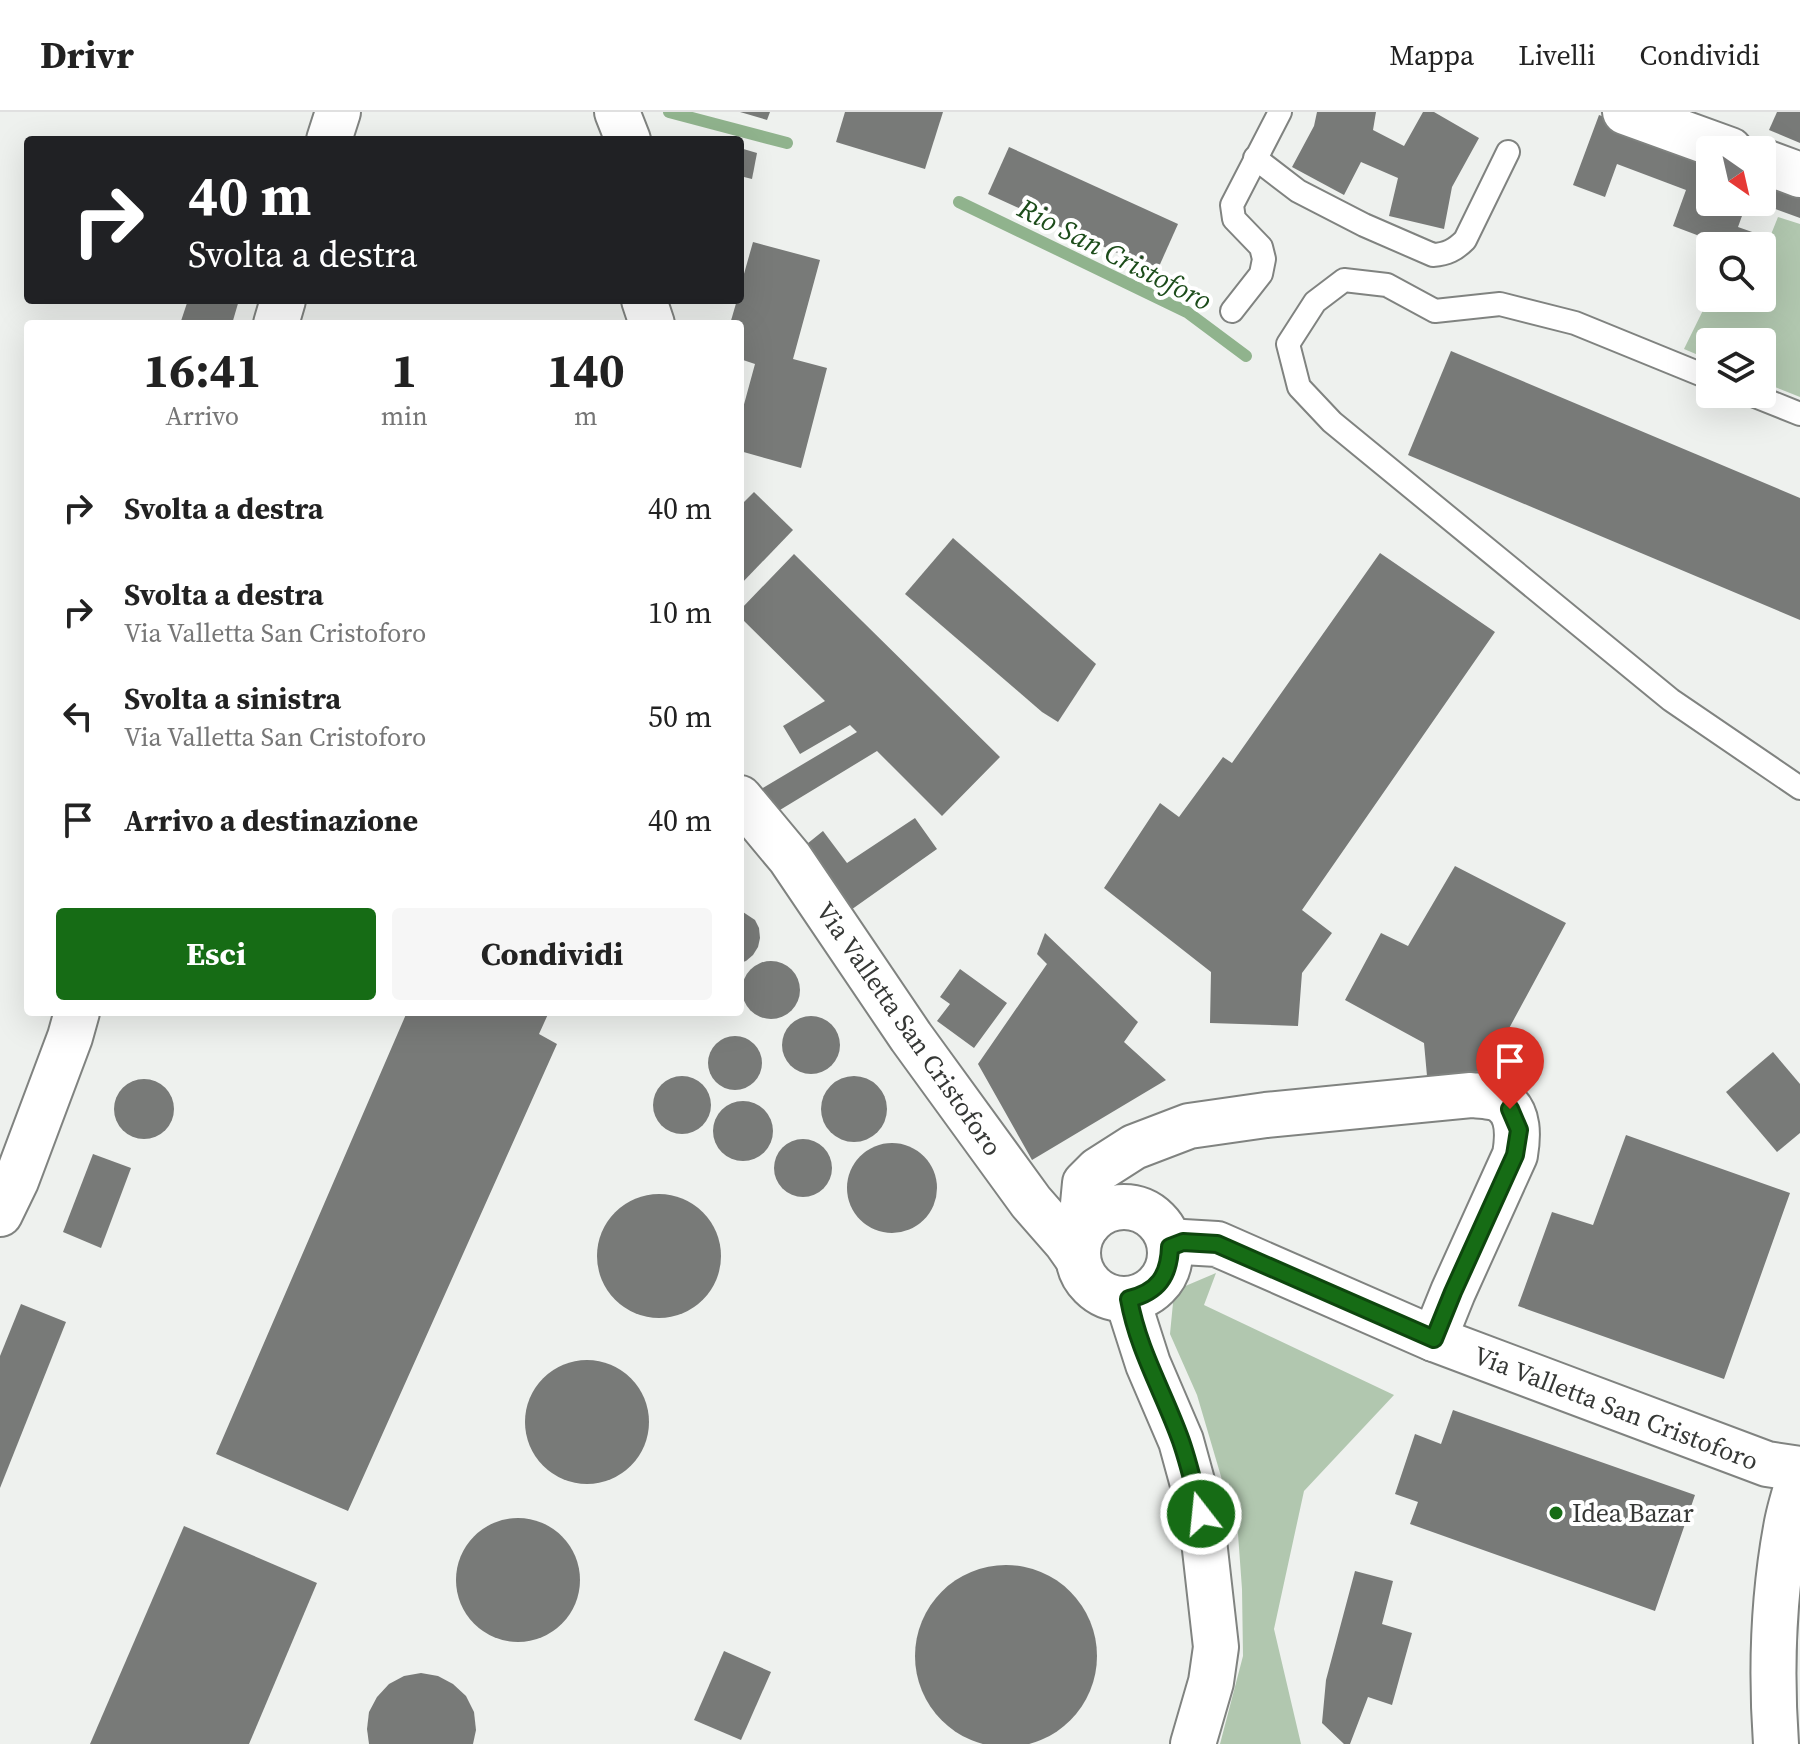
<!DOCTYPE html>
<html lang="it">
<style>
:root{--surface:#fff;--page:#f6f6f6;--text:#222;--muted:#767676;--line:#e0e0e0;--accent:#166c15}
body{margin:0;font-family:"Source Serif 4",serif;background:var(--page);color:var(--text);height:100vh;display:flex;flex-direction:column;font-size:30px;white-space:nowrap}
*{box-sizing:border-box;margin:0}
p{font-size:26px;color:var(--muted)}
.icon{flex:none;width:44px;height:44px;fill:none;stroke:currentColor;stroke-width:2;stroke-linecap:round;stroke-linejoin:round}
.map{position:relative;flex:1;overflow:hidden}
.sheet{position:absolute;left:24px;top:208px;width:720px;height:696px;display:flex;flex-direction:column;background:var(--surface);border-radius:8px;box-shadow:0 8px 32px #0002}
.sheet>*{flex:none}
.banner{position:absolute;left:24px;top:24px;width:720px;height:168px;border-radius:8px;box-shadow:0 8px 32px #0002;background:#202124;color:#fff;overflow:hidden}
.needle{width:52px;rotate:146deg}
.controls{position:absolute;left:1696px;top:24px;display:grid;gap:16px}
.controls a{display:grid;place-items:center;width:80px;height:80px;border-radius:8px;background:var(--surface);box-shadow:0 8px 32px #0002;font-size:40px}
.pin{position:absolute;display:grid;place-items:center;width:68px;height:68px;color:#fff;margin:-82px -34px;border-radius:50% 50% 50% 0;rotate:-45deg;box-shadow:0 0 8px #0007}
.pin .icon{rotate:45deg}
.me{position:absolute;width:88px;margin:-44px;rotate:344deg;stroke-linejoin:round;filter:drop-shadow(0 0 6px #0008)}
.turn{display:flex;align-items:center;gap:28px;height:168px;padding:0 32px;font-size:36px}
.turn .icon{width:104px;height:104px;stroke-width:2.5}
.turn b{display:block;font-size:56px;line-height:68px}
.eta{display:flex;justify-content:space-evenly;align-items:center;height:136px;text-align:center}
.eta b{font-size:48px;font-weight:700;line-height:56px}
.primary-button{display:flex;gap:16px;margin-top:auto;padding:16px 32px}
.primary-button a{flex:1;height:92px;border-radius:8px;background:var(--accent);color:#fff;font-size:32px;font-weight:700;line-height:92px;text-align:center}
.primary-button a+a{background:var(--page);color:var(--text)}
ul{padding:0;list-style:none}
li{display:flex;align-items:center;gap:24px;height:104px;padding:0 32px}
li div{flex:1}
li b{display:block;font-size:30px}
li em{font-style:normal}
header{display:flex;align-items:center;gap:48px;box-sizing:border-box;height:112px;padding:0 40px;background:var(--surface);border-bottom:2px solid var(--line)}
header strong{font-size:38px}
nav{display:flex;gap:44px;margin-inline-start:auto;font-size:28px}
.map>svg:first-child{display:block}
.green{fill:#b1c7af}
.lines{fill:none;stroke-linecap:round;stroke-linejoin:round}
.stream{stroke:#90b38d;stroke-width:12}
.building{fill:#787a78}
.lane-casing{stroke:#808380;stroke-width:26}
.street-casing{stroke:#808380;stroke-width:48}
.secondary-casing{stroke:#808380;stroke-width:48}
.primary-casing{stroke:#808380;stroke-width:48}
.lane{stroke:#fff;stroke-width:22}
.street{stroke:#fff;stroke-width:44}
.secondary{stroke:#fff;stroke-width:44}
.primary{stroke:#fff;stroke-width:44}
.route-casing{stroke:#0e460e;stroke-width:20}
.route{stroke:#166c15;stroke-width:14}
.poi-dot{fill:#166c15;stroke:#fff;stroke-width:3}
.labels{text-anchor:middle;stroke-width:8;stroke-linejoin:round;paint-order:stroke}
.street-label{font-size:26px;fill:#363836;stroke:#fff}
.poi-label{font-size:26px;fill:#363836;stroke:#fff;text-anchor:start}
.water-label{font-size:28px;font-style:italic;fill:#1c4c1a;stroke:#fff}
</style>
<header>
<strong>Drivr</strong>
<nav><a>Mappa</a><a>Livelli</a><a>Condividi</a></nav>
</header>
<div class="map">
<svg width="1800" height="1632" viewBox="0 0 1800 1632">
<rect width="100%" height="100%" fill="#eef1ee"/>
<g class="green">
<path d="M1778 105 1800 112V285L1762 270V230H1710V248L1684 237 1710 184V186H1762V145Z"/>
<path d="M1216 1161 1204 1193 1394 1283 1304 1379 1274 1517 1301 1632H1220L1243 1544 1242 1477 1238 1422 1197 1283 1170 1222 1173 1191 1183 1175Z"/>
</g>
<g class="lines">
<g class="stream">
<path d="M669 0 787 31"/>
<path d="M959 90 1187 200 1246 244"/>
</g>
</g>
<g class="building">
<path d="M740 0H770L767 8Z"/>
<path d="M845 0H943L925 57 836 30Z"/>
<path d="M1317 0H1376L1373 18 1404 34 1423 0H1434L1479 26 1452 75 1444 117 1389 104 1398 66 1361 50 1344 83 1292 55 1314 14Z"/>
<path d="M1777 0H1800V31L1769 18Z"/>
<path d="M1599 3 1710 43V90H1747L1738 115 1755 121 1750 134H1726L1673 114 1686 78 1617 52 1605 85 1573 73Z"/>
<path d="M1009 35 1178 112 1157 159 988 82Z"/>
<path d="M740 36 757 41 752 67 740 64Z"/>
<path d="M1762 63 1800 77V106L1762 92Z"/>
<path d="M753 130 820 148 793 247 827 256 801 356 740 339V307L755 252 740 247V212H730L737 188H740V176Z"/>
<path d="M188 188H239L232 212H180Z"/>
<path d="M1451 239 1800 386V508L1408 343Z"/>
<path d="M754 380 793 418 740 473V394Z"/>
<path d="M953 426 1096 552 1058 610 1042 600 905 482Z"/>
<path d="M1380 441 1495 520 1302 798 1332 821 1302 861 1298 914 1210 911 1211 860 1104 776 1160 691 1179 705 1223 645 1232 651Z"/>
<path d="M794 442 1000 645 942 704 877 639 775 701 761 677 857 620 850 613 800 642 783 614 825 589 740 505V498Z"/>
<path d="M915 706 937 737 848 800 802 736 823 719 847 751Z"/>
<path d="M1455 754 1566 811 1486 959 1427 964 1424 931 1345 888 1381 821 1408 834Z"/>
<path d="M740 798 755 808 759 816 760 826 758 835 753 843 746 849 740 851Z"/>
<path d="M1045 821 1138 910 1124 930 1166 968 1032 1048 978 952 1047 852 1037 842Z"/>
<circle cx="771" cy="878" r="29"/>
<path d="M960 857 1007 891 974 936 937 909 950 892 940 885Z"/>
<path d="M407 900H549L539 922 557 932 348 1399 216 1342Z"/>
<circle cx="811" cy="933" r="29"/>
<circle cx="735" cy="951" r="27"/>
<path d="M1773 940 1800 972V1021L1777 1040 1726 980Z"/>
<circle cx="854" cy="997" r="33"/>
<circle cx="682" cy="993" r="29"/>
<circle cx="144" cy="997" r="30"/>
<circle cx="743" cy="1019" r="30"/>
<path d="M1626 1023 1790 1081 1724 1267 1518 1194 1552 1100 1593 1113Z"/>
<circle cx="803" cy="1056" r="29"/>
<circle cx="892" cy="1076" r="45"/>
<path d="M93 1042 131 1056 101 1136 63 1120Z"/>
<circle cx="659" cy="1144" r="62"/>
<path d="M21 1192 66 1210 0 1376V1244Z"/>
<circle cx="587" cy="1310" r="62"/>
<path d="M1453 1298 1695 1383 1655 1499 1410 1412 1418 1390 1395 1382 1415 1322 1441 1332Z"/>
<circle cx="518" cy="1468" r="62"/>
<path d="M184 1414 317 1471 249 1632H90Z"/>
<circle cx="1006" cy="1544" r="91"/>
<path d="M1355 1459 1393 1469 1382 1512 1412 1521 1392 1593 1368 1585 1350 1632H1344L1322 1611 1326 1568Z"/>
<path d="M724 1539 771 1560 741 1628 694 1608Z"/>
<path d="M421 1561 438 1564 453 1572 466 1584 474 1600 476 1618 473 1632H369L367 1617 369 1600 377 1585 389 1572 404 1564Z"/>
</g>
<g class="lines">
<g class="lane-casing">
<g id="lane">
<path d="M1255 46 1298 79 1364 113 1433 143C1447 142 1455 138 1465 128L1508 40"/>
<path d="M1232 199 1261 162 1264 147 1261 135 1234 107 1232 93 1280 0"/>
<path d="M1710 266 1575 211 1500 192 1435 199 1387 173 1344 168 1315 190 1288 232 1299 275 1332 310 1671 588 1800 676"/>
<path d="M1750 282 1800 302"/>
</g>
</g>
<g class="street-casing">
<g id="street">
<path d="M617 0 628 28"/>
<path d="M1625 0 1730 38"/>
<path d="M1762 49 1800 63"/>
<path d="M644 188 652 212"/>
<path d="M740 686 790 746 911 925 1031 1090 1066 1130 1078 1147"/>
<circle cx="1124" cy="1141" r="46"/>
<path d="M1088 1112 1083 1092 1085 1071 1098 1058 1134 1035 1189 1014 1266 1003 1471 983C1480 984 1495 984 1502 989 1520 1001 1518 1025 1515 1043L1453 1180 1434 1227"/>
<path d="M1170 1135 1183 1130 1217 1132 1434 1227 1767 1352 1800 1357"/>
<path d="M1129 1187 1132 1202 1148 1252 1181 1329 1201 1402 1216 1535 1211 1570 1193 1632"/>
</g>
</g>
<g class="secondary-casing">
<path id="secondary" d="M1776 1632C1771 1561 1773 1487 1786 1416 1789 1398 1795 1380 1800 1363"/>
</g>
<g class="primary-casing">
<g id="primary">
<path d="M329 28 338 0"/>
<path d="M276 212 283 188"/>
<path d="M0 1102 16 1069 70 925 77 900"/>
</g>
</g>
<use href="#lane" class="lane"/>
<use href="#street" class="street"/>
<use href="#secondary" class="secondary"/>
<use href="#primary" class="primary"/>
</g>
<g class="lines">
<g class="route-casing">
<path id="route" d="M1201 1402C1195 1378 1189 1352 1181 1329 1164 1281 1138 1238 1129 1187 1158 1180 1169 1164 1170 1135L1183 1130 1217 1132 1434 1227 1453 1180 1515 1043 1519 1018 1510 997"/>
</g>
<use href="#route" class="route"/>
</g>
<circle class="poi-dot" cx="1556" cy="1401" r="8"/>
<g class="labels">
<g class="street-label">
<text transform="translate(909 917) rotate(55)" y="9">Via Valletta San Cristoforo</text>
<text transform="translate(1616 1296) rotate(21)" y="9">Via Valletta San Cristoforo</text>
</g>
<g class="poi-label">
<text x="1572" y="1410">Idea Bazar</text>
</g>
<g class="water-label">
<text transform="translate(1115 142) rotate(27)" y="10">Rio San Cristoforo</text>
</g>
</g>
</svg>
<div class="controls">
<a><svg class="needle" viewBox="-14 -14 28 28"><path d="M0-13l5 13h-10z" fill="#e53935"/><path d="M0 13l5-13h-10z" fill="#767676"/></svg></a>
<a><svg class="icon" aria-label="search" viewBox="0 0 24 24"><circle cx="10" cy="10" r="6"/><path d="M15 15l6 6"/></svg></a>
<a><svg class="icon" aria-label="layers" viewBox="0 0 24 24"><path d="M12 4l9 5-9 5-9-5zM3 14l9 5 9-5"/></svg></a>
</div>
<div class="pin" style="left:1510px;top:997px;background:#d93025"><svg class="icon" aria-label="arrive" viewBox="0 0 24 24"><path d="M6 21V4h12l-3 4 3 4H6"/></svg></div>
<svg class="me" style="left:1201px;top:1402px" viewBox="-20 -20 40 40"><circle r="17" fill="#166c15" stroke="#fff" stroke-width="3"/><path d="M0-11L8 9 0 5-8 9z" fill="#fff"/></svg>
<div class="banner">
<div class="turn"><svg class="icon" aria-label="right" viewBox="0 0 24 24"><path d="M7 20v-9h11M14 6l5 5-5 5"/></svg><div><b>40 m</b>Svolta a destra</div></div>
</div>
<section class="sheet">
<div class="eta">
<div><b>16:41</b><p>Arrivo</p></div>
<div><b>1</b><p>min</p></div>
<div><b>140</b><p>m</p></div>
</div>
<ul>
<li><svg class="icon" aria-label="right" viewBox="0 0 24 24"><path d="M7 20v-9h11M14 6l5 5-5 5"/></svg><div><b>Svolta a destra</b></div><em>40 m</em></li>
<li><svg class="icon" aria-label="right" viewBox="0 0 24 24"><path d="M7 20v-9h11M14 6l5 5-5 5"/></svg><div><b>Svolta a destra</b><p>Via Valletta San Cristoforo</p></div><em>10 m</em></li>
<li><svg class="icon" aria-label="left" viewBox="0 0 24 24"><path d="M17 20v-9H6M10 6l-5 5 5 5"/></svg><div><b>Svolta a sinistra</b><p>Via Valletta San Cristoforo</p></div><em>50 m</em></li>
<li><svg class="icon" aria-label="arrive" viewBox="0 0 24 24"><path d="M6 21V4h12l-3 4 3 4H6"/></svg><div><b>Arrivo a destinazione</b></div><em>40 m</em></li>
</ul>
<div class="primary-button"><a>Esci</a><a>Condividi</a></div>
</section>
</div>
